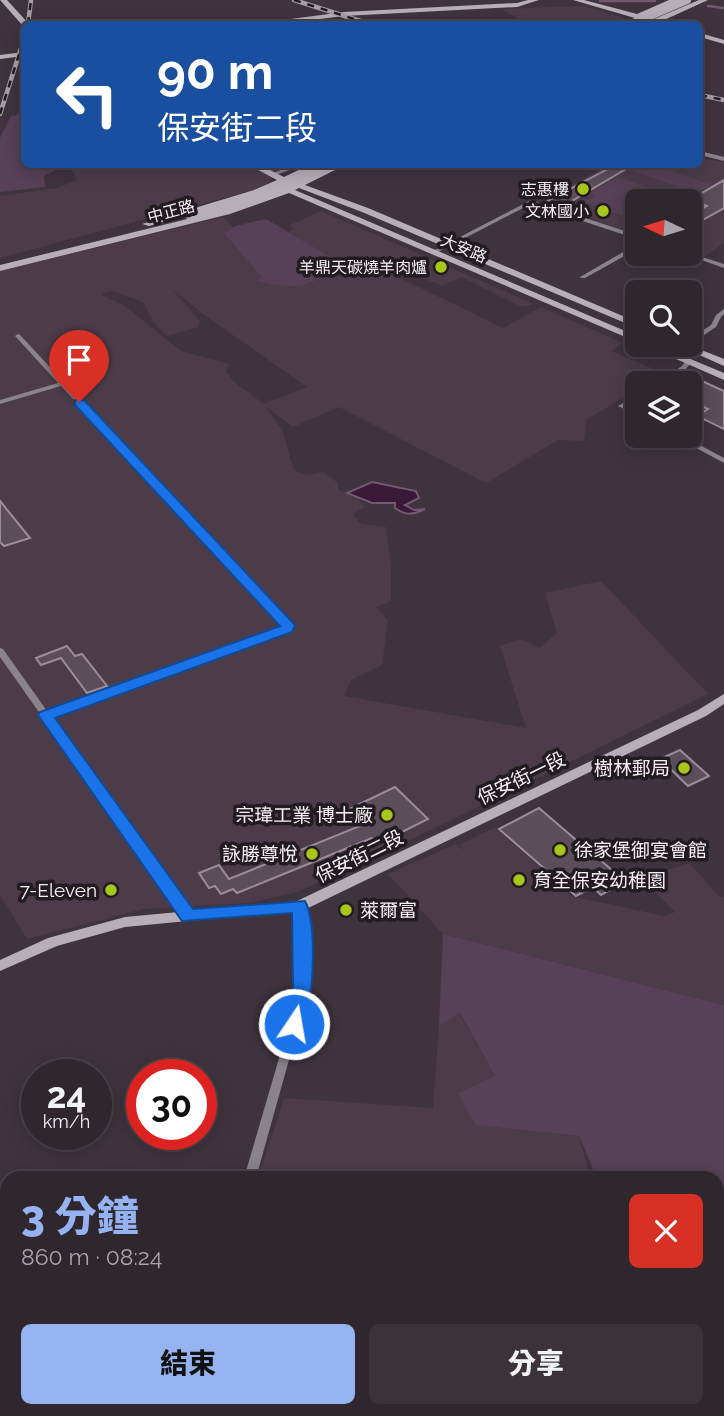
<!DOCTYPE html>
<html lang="zh-TW">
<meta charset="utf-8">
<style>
:root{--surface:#2f262e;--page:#3b323a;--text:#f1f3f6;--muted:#a7a5aa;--line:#4a434a;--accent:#95b2f1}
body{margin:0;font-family:Raleway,"Noto Sans TC",sans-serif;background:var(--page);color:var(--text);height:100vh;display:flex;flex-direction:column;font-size:26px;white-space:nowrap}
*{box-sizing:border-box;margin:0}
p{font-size:23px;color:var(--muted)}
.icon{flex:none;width:38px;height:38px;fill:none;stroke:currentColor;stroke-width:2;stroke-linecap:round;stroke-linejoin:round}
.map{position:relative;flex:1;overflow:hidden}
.panel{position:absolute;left:0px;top:1171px;width:724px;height:247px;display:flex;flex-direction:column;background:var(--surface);border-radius:21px 21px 0 0;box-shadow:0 4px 18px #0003,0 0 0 2px var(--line)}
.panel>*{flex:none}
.top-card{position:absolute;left:21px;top:21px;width:682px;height:147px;border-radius:10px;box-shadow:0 4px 18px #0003,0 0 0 2px var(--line);background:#1a4fa0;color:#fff;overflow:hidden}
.needle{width:46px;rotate:274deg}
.controls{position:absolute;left:625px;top:189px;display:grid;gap:14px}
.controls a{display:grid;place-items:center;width:77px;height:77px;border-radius:10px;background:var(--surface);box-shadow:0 4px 18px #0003,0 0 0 2px var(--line);font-size:35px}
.speed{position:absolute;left:21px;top:1059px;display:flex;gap:14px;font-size:35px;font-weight:700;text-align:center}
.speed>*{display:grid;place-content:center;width:91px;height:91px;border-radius:50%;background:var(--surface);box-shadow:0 4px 18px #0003,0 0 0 2px var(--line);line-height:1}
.speed small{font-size:18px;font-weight:400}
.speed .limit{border:10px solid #d22;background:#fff;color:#111}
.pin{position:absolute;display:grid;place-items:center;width:60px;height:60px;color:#fff;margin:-72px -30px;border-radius:50% 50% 50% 0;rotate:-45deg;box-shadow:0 0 7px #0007}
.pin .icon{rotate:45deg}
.me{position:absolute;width:77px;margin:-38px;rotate:12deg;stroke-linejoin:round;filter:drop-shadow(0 0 5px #0008)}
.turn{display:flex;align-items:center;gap:24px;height:147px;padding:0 21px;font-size:32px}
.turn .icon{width:91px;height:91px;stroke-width:2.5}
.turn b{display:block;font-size:49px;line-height:60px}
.round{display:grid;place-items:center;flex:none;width:74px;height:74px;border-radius:10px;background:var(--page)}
.headline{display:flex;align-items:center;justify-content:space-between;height:119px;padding:0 21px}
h1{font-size:42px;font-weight:800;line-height:52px;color:var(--accent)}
.cta{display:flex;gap:14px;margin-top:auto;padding:14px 21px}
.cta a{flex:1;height:80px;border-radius:10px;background:var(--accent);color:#111;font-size:28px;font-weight:800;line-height:80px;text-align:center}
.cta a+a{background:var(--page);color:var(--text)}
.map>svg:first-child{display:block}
.built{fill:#4c3c4a;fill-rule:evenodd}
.green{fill:#584056}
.water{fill:#3a1838;stroke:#725871;stroke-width:2}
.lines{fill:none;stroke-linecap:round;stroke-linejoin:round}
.stream{stroke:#725871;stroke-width:2.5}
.building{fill:#5b4e59;stroke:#9b8c99;stroke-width:2}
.street{fill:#8a8389;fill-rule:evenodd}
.secondary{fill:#b8aeb7;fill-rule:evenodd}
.rail-casing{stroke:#a69da5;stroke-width:4.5}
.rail{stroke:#221c21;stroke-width:2.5;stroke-dasharray:7;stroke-linecap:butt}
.secondary-bridge{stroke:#b8aeb7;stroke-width:8}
.route{fill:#1a73e8;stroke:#114b97;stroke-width:2}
.poi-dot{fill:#a9c71a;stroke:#221c21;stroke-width:2.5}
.labels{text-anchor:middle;stroke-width:7;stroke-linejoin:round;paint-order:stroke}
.far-poi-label{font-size:16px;fill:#f6eef5;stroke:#221c21;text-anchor:end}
.far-street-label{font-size:16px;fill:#f6eef5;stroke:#221c21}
.poi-label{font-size:19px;fill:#f6eef5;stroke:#221c21;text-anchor:end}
.street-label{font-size:19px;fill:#f6eef5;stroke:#221c21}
</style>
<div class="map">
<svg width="724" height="1416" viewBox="0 0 724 1416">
<rect width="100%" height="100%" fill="#3f333d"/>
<g class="built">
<path d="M584 6 624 18 608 24H528L501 9Z"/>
<path d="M700 158 724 162V243L704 257 690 252V201H637V235L541 201 610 165 700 164Z"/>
<path d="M68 165H297L278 172 264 187 0 258V196L56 188 78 180Z"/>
<path d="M321 211 534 304 522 307 461 277 442 286 409 272 398 277 503 328 541 307 623 343 611 351 663 373 647 383H637V390L587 419 584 441 558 440 486 483 339 407 293 427 266 407 282 430 294 470 307 475 323 472 338 483V490L357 498 365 507 353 514 359 523 386 527 391 565V601L376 607 388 620 382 665 351 680 344 696 526 728 500 646 521 639 540 648 557 633 545 593 601 581 708 694 433 829 297 892 249 903 143 909 27 939 0 895V271L223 217 233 227 224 235 263 277 257 280 343 266 289 232 293 229 290 225ZM172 289 203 314 307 387 264 404 234 382 226 371 229 364 181 351 125 306 100 294 112 291 143 302 154 323 167 336 199 327 200 321Z"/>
<path d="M495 827 571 896 664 916 675 912 642 879 689 863 719 896 724 897V1005L443 934 388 874 456 844 469 854 459 845Z"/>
<path d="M459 1013 495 1076 474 1125 579 1136 590 1178H258L284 1098 433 1108 439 1026Z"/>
<path d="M671 1410 683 1416H403L369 1411Z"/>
<rect x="12" y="1411" width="354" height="5"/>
</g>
<g class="green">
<path d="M24 113V164L63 166 44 176 45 187 0 192V138L11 116Z"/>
<path d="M632 165H654L712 185 696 193 625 168Z"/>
<path d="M618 177 686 201H637V221L584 202 594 197 591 192Z"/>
<path d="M266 219 344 265C304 287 301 291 256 281L262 277 224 234 235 226Z"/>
<path d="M443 934 724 1005V1280H718V1178H597L579 1136 475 1125 458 1093 495 1076 460 1013 439 1026Z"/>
</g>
<path class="water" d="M372 482 416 491 419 498 405 505 414 510 425 509C413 515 406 516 395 508V503H372L347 493Z"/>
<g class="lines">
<g class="stream">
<path d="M600 1H655"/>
<path d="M708 6 724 8"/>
</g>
</g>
<g class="building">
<path d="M615 165 626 169 565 205 547 201Z"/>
<path d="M724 180V208L690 227V216L707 206 690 200Z"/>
<path d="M702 381 724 391V429L697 416 708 409 690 401V389Z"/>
<path d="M0 501 30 538 4 546 0 542Z"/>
<path d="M67 646 75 656 82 654 107 686 87 693 61 658 41 665 36 658Z"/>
<path d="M680 750 709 776 688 786 660 759Z"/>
<path d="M395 787 428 819 378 844 372 838 237 893 233 889 221 894 215 886 209 888 199 873 219 865 229 879 360 826 345 811Z"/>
<path d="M539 808 582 845 587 842 603 855 599 859 625 881 601 895 593 887 576 896 499 829Z"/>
</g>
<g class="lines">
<g class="street">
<path d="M700 151 724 157V161L700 155Z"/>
<path d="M296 164H306L273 176 268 175Z"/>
<path d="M531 200 637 235V239L531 204 436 253 431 252Z"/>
<path d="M637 244V249L585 278H581L580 277Z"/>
<path d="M690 253 724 264V268L684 254Z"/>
<path d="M724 309V314L721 317 716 327 692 343 690 344V339L711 325 716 315Z"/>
<path d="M18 334 20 335 291 625 290 631 51 716 191 913 193 916 191 919H185L0 657V648L3 649 47 711 283 628V625L61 386 0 404V400L58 383 16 337 15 336Z"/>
<path d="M682 345H688L691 362C685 373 668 383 656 383L682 366 685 362Z"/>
<path d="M637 395V400L627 406 637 411V416L618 406Z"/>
<path d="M674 436H683L724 458V463Z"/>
<path d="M299 902 302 903 307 917V988L299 1024 256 1178H244L289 1024 297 988V917L294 906 296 903Z"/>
<path d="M169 1410H181L180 1416H168Z"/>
</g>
<g class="secondary">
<path d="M0 0H7L29 24 23 26Z"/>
<path d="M528 0H539L517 7 344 16 280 24H264L268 22 344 12 517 3Z"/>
<path d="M573 0H584L637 14 669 0H678L644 16 654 19 699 0H708L662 21 667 24 652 23Z"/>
<path d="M700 33 724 40V44L700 37Z"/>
<path d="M24 52V56L0 59V55Z"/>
<path d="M247 164H258L284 177 311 164H323L291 180 298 182 335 164H347L305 185 368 208 637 322V328L362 212 299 188 295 190 637 336V342L289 193 230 214 0 271V265L224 210 284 189 280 184 260 194 149 226 142 224 254 190 277 180Z"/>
<path d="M644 345H657L724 373V380Z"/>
<path d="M677 345H689L724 359V366Z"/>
<path d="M724 694V704L706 716 304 910 125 927 57 946 0 971V960L48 938 125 917 297 901 698 710Z"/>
</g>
<g class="rail-casing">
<g id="rail">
<path d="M294 0 370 24"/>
<path d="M28 24 31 0"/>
<path d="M700 95 724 100"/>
<path d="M0 114 24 39"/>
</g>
</g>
<use href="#rail" class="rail"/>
<g class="secondary-bridge">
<path d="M631 24 687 0"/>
<path d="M190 216 263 195 331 164"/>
</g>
</g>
<path class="route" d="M75 400H84L295 625 292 632 55 718 193 909 305 901C318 925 314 1005 301 1029L294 1031 285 1024 293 988 292 913 182 921 38 715 40 712 280 626 75 405Z"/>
<g class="poi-dot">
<circle cx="583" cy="189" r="7"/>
<circle cx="603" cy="211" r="7"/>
<circle cx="441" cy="267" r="7"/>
<circle cx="684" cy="768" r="7"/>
<circle cx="387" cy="815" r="7"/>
<circle cx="560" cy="850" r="7"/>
<circle cx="312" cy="854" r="7"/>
<circle cx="519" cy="880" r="7"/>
<circle cx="111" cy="890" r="7"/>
<circle cx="346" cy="910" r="7"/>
</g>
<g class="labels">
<g class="far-poi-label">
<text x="569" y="195">志惠樓</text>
<text x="589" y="217">文林國小</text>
<text x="427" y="273">羊鼎天碳燒羊肉爐</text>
</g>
<g class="far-street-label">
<text transform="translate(171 211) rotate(-15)" y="6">中正路</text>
<text transform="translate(464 248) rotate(23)" y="6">大安路</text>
</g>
<g class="poi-label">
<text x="670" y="775">樹林郵局</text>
<text x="373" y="822">宗瑋工業 博士廠</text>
<text x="574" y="857" text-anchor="start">徐家堡御宴會館</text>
<text x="298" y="861">詠勝尊悅</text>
<text x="533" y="887" text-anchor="start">育全保安幼稚園</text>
<text x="97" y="897">7-Eleven</text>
<text x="360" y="917" text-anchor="start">萊爾富</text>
</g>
<g class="street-label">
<text transform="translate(521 778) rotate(-26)" y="7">保安街一段</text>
<text transform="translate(359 856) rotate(-26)" y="7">保安街二段</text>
</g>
</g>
</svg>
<div class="controls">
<a><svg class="needle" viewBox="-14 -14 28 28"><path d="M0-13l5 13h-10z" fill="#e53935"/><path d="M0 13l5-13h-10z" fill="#a7a5aa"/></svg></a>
<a><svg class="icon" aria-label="search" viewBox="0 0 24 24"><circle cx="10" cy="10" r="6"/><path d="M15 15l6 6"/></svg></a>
<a><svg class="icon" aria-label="layers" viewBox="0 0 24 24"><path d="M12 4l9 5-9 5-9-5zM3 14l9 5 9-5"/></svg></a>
</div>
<div class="speed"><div>24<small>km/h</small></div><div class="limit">30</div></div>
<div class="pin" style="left:79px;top:402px;background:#d93025"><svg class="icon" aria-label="arrive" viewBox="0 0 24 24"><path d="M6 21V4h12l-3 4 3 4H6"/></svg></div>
<svg class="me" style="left:294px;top:1024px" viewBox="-20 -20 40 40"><circle r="17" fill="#1a73e8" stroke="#fff" stroke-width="3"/><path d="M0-11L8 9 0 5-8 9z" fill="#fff"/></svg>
<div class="top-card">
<div class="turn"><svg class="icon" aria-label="left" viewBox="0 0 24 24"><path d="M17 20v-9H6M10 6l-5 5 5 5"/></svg><div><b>90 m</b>保安街二段</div></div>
</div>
<section class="panel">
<div class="headline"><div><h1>3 分鐘</h1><p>860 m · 08:24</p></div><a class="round" style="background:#d93025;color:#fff"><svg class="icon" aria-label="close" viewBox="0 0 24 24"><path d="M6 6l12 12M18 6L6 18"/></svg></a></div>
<div class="cta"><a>結束</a><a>分享</a></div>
</section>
</div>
